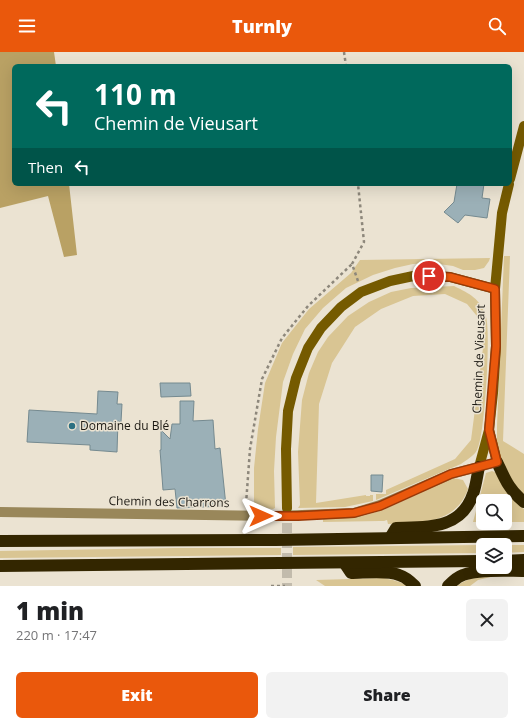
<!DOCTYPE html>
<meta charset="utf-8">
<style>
:root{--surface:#fff;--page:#f2f2f2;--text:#202124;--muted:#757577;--accent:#ea580c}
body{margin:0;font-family:"Open Sans",sans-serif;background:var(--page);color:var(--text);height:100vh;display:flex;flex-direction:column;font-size:15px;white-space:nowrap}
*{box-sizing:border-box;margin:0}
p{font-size:13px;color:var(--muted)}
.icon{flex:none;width:22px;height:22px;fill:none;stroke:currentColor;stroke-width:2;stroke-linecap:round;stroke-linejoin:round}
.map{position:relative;height:534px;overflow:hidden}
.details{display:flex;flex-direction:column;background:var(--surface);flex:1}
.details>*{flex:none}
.top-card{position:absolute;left:12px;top:12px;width:500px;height:122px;border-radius:6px;box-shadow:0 4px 16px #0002;background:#00695c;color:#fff;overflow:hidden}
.fabs{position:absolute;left:476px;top:442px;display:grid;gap:8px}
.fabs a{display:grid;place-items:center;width:36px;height:36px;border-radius:6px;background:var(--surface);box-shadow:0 4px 16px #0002;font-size:20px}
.pin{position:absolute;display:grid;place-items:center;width:34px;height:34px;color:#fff;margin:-17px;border:2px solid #fff;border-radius:50%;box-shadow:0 1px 4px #0007}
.me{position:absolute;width:44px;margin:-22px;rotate:90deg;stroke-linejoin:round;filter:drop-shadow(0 0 3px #0008)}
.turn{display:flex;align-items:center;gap:14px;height:84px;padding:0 16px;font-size:18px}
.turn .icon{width:52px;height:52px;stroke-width:2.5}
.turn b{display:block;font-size:28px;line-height:34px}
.then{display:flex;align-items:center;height:38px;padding:0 16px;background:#0003;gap:8px;font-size:15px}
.round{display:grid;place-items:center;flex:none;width:42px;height:42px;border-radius:6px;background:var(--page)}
.head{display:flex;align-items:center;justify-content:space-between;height:68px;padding:0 16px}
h1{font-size:24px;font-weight:800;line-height:30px}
.action{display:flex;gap:8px;margin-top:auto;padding:8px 16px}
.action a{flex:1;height:46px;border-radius:6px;background:var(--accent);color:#fff;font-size:16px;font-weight:800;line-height:46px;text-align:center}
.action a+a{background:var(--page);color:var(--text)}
header{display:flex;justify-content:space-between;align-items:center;height:52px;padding:0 16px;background:var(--accent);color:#fff;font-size:18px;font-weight:800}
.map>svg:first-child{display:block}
.green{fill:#d9c593}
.forest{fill:#b9a164}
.building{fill:#9bb0b7;stroke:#758a90}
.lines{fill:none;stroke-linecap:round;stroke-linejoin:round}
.secondary-tunnel{stroke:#c2bbac;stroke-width:10;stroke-dasharray:10 5;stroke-linecap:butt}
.path{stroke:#8d877b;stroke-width:2.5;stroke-dasharray:3 3;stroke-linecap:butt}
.street{stroke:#99875a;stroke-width:10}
.secondary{stroke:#755a00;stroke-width:10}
.highway{stroke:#332600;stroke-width:12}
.route-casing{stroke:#983908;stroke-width:10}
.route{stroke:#ea580c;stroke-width:7}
.poi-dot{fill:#2d7082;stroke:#ebe3d2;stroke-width:1.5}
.labels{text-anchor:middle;stroke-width:3;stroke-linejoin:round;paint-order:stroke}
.street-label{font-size:12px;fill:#1c1913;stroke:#ebe3d2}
.poi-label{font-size:12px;fill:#1c1913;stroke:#ebe3d2;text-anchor:start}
</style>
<header><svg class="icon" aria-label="menu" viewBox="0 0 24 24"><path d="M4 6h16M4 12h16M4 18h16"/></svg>Turnly<svg class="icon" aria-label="search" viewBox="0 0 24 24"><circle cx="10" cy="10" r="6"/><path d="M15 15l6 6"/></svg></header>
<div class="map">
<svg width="524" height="534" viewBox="0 0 524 534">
<rect width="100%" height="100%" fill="#ebe3d2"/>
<g class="green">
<path d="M504 204H510L503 389 524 402V443L516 434 505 417 497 395V374Z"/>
<path d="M490 206 489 209 484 216 475 218H463L453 214 432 211 413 212 395 216 373 223 346 236 323 256 305 277 293 302 283 330 276 385 274 419 275 456 273 457 254 455V416L258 377 265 331 282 291 309 257 351 221 360 208Z"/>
<path d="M454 234C470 242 480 246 486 265 491 279 485 386 477 398 474 404 466 408 461 412L376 448V442H386V438L455 407 471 388 483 296 481 269 467 252 445 242 413 244 381 257 355 275 332 311 319 352 316 451 366 443V444H370V443H373V449L345 455 298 456 300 453 298 400 302 348 309 321 318 300 328 285 348 264 369 250 391 240 411 236Z"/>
<path d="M492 419 497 421 520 454 524 457V470H505V449H483V470H473L486 421Z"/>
<path d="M453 426 463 428 468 437C455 473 420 470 388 472L387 468 384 469H380L323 470V466L362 464 383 458Z"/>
<path d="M483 493V501L293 503V495Z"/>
<path d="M505 493H524V500L505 501Z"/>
<path d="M175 496H281V503L0 506V499Z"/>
<path d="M491 524V525L478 528 470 534H457C467 526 478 525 491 524Z"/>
<path d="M384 526C392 528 400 529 407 534H325L316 528Z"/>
</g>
<path class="forest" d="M0 0H54L56 14H14V132H69L77 203 64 205 48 144 0 156Z"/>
<g class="building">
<path d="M457 132H484L482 146 490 147 487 166 465 163 458 171 444 160 454 150Z"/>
<path d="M160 331H190L191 344 161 345Z"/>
<path d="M98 339 118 340 117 352H122L121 370 118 369 117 400 90 398V393L27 390 29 358 97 362Z"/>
<path d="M180 349H194L193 369 213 368 215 397 220 396 226 454 177 456 175 437 163 438 160 398H161V378L170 387 172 372H180Z"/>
<path d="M371 423H383L382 440 371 439Z"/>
</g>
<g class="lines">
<path class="secondary-tunnel" d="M287 456V534"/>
<g class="path">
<path d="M344 0 346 14"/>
<path d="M358 229 352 212 364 190 358 132"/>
<path d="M246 452 250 397 262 327 282 286 308 254 352 212"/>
<path d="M271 534H285"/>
</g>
<path class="street" d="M0 460 276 464 354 461 380 453 451 422 497 410"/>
<g class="secondary">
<path d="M510 127 524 74"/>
<path d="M489 378 497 410"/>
<path d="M479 415 489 378 493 341 496 294 495 237 502 161 509 132"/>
<path d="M287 456 286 397 288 359 296 326 308 296 321 276 341 255 361 240 390 229 418 223 450 225 495 237"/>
</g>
<g class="highway">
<path d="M497 410C505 427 509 438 524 450"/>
<path d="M390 486 396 476C426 475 461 478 473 442 476 434 477 424 479 415"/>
<path d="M0 489 276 488 524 484"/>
<path d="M505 509 524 508"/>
<path d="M345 512 351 521C364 521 388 518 399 523 406 525 411 530 415 534"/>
<path d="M0 514C161 513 322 512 483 509"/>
<path d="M448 534C452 530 457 525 463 523 478 517 507 519 524 519"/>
</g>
</g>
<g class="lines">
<g class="route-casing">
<path id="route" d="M261 464H298L354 461 380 454 451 422 497 410 489 378 492 341 496 294 495 237 450 225 429 224"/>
</g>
<use href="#route" class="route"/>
</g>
<circle class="poi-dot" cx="72" cy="374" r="4"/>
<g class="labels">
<g class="street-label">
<text transform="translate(479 307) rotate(-88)" y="4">Chemin de Vieusart</text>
<text transform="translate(169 450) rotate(1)" y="4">Chemin des Charrons</text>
</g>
<g class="poi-label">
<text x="80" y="378">Domaine du Blé</text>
</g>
</g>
</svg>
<div class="fabs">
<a><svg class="icon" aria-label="search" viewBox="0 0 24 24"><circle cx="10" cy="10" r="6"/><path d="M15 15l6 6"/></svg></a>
<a><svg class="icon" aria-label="layers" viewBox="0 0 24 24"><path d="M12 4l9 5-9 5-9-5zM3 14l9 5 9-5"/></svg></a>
</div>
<div class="pin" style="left:429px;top:224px;background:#d93025"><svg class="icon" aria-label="arrive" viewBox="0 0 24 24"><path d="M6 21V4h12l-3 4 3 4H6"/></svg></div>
<svg class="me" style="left:261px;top:464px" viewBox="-20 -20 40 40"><path d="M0-17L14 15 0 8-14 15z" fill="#ea580c" stroke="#fff" stroke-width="4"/></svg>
<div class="top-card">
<div class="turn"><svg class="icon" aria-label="left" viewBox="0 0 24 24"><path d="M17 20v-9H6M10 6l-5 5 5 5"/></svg><div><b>110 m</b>Chemin de Vieusart</div></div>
<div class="then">Then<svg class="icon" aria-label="left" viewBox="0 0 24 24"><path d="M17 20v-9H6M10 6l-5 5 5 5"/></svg></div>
</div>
</div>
<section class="details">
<div class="head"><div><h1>1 min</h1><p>220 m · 17:47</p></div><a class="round"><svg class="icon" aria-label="close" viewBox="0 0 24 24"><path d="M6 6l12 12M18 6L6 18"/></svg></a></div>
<div class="action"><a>Exit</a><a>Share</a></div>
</section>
